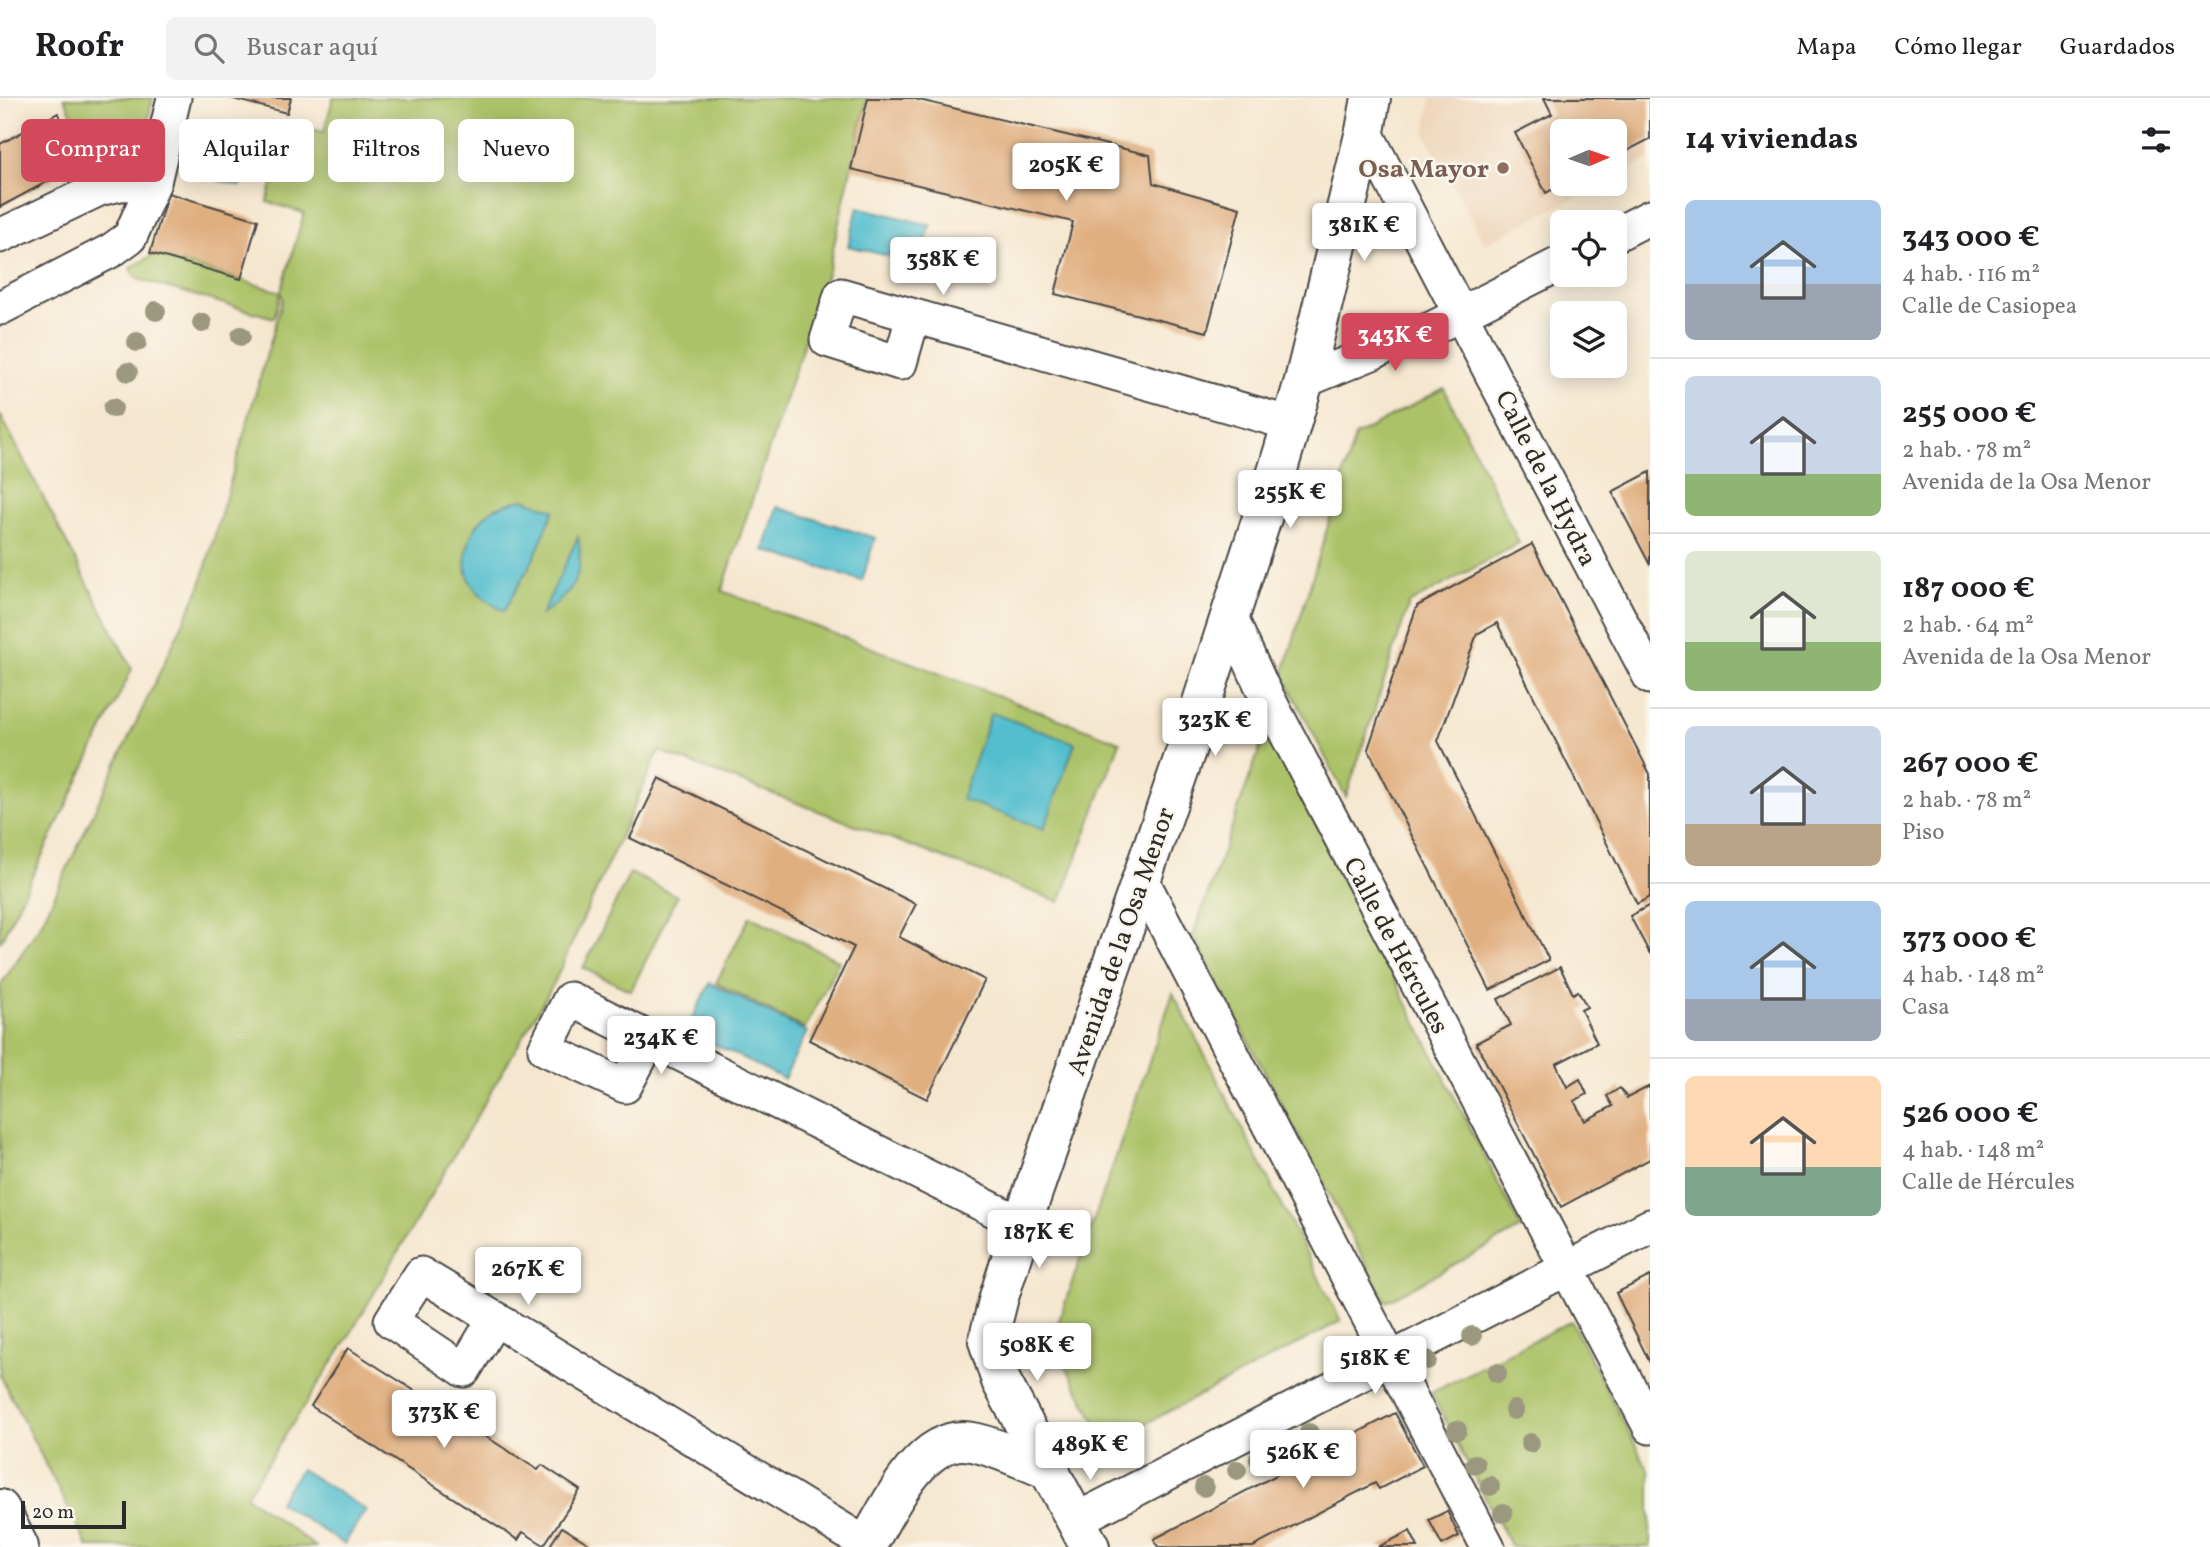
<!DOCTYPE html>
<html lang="es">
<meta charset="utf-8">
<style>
:root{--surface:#fff;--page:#f2f2f2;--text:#202124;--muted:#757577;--line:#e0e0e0;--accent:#d1495b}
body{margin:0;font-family:Vollkorn,serif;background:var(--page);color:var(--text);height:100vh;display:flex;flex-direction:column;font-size:26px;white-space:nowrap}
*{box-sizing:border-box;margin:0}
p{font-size:23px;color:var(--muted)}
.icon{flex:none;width:38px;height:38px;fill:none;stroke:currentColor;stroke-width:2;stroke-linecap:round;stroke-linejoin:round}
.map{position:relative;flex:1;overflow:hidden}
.side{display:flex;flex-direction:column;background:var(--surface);width:560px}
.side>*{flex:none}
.guide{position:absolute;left:21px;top:21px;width:665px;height:63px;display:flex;gap:14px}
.needle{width:46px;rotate:88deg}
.buttons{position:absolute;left:1550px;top:21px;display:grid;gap:14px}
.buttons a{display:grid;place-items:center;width:77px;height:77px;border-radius:10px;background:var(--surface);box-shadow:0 4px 18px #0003;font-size:35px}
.scale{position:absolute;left:21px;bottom:18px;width:105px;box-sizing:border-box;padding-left:7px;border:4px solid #2b2b2b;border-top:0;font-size:19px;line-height:24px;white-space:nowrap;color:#2b2b2b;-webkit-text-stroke:5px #fbf7ec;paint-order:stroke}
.price{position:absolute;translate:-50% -60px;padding:0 16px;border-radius:7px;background:#fff;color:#222;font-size:23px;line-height:46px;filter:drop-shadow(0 2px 4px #0008)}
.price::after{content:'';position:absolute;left:50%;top:42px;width:21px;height:16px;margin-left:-10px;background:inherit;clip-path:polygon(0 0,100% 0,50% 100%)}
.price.current{background:var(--accent);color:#fff}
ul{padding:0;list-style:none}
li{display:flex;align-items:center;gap:21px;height:175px;padding:0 35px}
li+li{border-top:2px solid var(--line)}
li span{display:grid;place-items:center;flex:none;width:196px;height:140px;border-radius:10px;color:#555}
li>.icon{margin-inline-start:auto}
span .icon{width:84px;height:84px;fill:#fffc;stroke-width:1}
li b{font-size:30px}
h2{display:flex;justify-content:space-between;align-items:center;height:84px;padding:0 35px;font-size:30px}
.pill{padding:0 24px;border-radius:10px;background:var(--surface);box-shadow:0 4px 18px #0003;font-size:24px;line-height:63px}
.pill.current{background:var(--accent);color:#fff}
header{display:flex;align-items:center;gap:42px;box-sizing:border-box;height:98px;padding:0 35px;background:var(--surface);border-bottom:2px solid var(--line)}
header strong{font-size:33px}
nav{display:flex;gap:38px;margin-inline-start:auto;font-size:24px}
.search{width:490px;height:63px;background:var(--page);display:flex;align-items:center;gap:18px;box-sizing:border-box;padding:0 24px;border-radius:10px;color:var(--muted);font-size:26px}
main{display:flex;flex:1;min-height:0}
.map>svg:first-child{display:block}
.built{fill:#efd6bb}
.green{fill:#acc267;stroke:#6c7649;stroke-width:2}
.water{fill:#53bece;stroke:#3f747c;stroke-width:2}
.building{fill:#e0af80}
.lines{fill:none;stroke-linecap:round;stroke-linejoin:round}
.minor-casing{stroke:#494744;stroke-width:37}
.tertiary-casing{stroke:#494744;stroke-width:42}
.minor{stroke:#fff;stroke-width:33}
.tertiary{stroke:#fff;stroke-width:38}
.tree{fill:#9b987f}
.education-dot{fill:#8d6e63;stroke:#fbf7ec;stroke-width:2.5}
.labels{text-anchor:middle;stroke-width:5;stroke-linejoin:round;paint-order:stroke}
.education-label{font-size:26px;font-weight:bold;fill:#785e54;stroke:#fbf7ec;text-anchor:end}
.street-label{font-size:26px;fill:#2b2b2b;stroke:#fbf7ec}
</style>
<header>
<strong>Roofr</strong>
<div class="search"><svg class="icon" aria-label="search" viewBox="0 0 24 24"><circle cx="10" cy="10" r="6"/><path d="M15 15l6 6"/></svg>Buscar aquí</div>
<nav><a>Mapa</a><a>Cómo llegar</a><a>Guardados</a></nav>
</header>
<main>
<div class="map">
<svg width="1650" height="1449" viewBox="0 0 1650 1449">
<rect width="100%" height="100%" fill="#fbf7ec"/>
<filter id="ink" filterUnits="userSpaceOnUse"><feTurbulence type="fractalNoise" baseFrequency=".0143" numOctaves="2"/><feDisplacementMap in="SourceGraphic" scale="14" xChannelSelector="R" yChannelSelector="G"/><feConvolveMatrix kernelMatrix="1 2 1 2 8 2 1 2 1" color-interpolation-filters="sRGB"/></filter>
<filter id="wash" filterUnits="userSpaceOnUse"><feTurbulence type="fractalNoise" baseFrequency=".00686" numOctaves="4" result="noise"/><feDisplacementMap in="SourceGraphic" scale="28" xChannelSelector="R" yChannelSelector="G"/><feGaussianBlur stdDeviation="1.57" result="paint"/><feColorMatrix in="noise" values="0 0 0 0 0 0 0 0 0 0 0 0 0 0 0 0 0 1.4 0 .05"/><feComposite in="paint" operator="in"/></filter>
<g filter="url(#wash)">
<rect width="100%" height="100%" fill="#f5e7cf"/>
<!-- built -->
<polygon class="built" points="1431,0 1650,0 1650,61 1615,79 1615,33 1563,33 1563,86 1602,86 1485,146 1425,35"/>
<!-- green -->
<g class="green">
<polygon points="64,0 153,0 144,38 94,63"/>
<polygon points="333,0 867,0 829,169 722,493 1120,644 1060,804 659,653 554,885 348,1240 246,1398 316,1449 88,1449 0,1277 0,888 41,826 200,489 283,200 281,195 274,220 137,181 130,170 155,156 281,194 304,115 267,104 289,25 324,34"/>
<polygon points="1444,290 1519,445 1409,506 1346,699 1283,577 1355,338"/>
<polygon points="0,316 132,571 0,845"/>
<polygon points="1267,630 1521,1130 1386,1204 1193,838"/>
<polygon points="630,775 677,798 631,893 583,870"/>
<polygon points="750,818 839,863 805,931 716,885"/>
<polygon points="1173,895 1341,1223 1107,1346 1052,1242"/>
<polygon points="1571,1223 1650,1375 1650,1449 1511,1449 1431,1295"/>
</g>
<!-- water -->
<g class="water">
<polygon points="189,34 250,51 240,88 179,71"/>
<polygon points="858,109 930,127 921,166 848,148"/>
<path d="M523 401 554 412 534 460 504 513C490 505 479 498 471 485 458 461 471 427 492 412 501 407 513 404 523 401Z"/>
<polygon points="777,409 875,440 862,483 764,452"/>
<path d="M578 439C585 476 573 496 542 516Z"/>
<polygon points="991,615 1075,645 1044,731 961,701"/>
<polygon points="710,885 807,934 784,981 686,932"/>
<polygon points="301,1371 366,1412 344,1446 278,1404"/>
</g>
<g id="blocks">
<!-- building -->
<g class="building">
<polygon points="230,0 291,0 287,15"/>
<polygon points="868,0 911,0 1150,57 1153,85 1240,110 1207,234 1055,196 1073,124 851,71"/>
<polygon points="1544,0 1650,0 1650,41 1615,59 1615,33 1563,33 1563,86 1546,95 1515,35 1552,16"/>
<polygon points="58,15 84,64 0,109 0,46"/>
<polygon points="168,95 258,122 241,181 150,155"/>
<polygon points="1650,374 1650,467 1612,394"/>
<polygon points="1532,446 1650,676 1650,799 1637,806 1497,525 1477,536 1438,643 1549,862 1490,892 1368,651 1417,508"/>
<polygon points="659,680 916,806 899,839 985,882 927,1001 809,942 854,849 630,740"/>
<polygon points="1650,807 1650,856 1630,818"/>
<polygon points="1560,869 1573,896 1578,893 1587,909 1581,912 1597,945 1556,966 1567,989 1580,981 1587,996 1574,1003 1585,1023 1613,1008 1607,998 1620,990 1627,1000 1650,988 1650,1061 1561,1109 1476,945 1511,927 1498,901"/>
<polygon points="1650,1178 1650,1265 1616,1195"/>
<polygon points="348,1250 538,1372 542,1367 580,1392 544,1447 523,1434 518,1442 311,1308"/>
<polygon points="1395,1315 1423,1368 1379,1391 1375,1385 1253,1449 1158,1449 1154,1441"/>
<polygon points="1447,1413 1459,1438 1442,1447 1429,1422"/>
<polygon points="562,1429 594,1449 549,1449"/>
<polygon points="1410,1433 1418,1449 1378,1449"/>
</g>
</g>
</g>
<g filter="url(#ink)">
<use href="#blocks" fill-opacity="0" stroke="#494744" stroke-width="2"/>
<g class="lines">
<defs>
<g id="minor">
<polyline points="1365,33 1650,579"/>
<polyline points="154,84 174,0"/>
<polyline points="1615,137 1650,119"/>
<polyline points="0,138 99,91 120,86 154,84 130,139 112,152 0,210"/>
<polyline points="913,219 900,265 827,242 841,197 1292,326"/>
<polyline points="1304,283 1435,229 1563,164"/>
<polyline points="1231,520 1262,589 1650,1329"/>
<polyline points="1142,782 1488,1449"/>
<polyline points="650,941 625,988 545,951 570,901 1022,1126"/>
<polyline points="495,1220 464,1272 391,1223 421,1176 868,1447"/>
<polyline points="1076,1422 1650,1128"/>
</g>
<g id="tertiary">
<polyline points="0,1411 19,1449"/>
<path d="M866 1449C886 1415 918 1342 964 1343 987 1344 1028 1364 1051 1373"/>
<polyline points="1090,1449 1001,1283 988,1243 999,1199 1022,1126 1189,644 1278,371 1304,283 1365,33 1371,0"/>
</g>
</defs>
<!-- minor casing -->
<use href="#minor" class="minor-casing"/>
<!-- tertiary casing -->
<use href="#tertiary" class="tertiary-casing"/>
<!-- minor -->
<use href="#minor" class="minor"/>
<!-- tertiary -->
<use href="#tertiary" class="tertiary"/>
</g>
<!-- trees -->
<g class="tree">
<circle cx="156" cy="213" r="10"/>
<circle cx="202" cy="225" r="10"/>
<circle cx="241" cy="238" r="10"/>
<circle cx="137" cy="244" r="10"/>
<circle cx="128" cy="274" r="10"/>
<circle cx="113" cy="310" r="10"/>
<circle cx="1472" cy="1238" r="10"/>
<circle cx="1427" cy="1262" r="10"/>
<circle cx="1497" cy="1275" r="10"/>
<circle cx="1514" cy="1312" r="10"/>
<circle cx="1457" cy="1332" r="10"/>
<circle cx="1309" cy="1335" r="10"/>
<circle cx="1530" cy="1345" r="10"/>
<circle cx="1278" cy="1352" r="10"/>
<circle cx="1259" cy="1361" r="10"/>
<circle cx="1475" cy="1366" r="10"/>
<circle cx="1237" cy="1372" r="10"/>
<circle cx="1490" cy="1388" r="10"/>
<circle cx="1204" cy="1389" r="10"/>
<circle cx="1503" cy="1415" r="10"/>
</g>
</g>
<!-- markers -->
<circle class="education-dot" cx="1503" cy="70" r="7"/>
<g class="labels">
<!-- education labels -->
<g class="education-label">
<text x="1489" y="79">Osa Mayor</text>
</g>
<!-- street labels -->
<g class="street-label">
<text transform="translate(1547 380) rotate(63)" y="9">Calle de la Hydra</text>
<text transform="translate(1120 843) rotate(-71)" y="9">Avenida de la Osa Menor</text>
<text transform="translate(1397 847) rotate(62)" y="9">Calle de Hércules</text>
</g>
</g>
</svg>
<div class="buttons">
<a><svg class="needle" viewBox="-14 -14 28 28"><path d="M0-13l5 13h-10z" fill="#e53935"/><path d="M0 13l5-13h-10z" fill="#757577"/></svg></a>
<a><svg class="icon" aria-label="locate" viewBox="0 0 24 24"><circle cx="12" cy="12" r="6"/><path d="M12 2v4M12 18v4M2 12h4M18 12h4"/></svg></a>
<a><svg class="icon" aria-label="layers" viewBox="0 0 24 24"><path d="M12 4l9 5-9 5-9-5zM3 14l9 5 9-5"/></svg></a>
</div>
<div class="scale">20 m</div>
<b class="price" style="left:1066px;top:105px">205K €</b>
<b class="price" style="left:1364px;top:165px">381K €</b>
<b class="price" style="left:943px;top:199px">358K €</b>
<b class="price current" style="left:1395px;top:275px">343K €</b>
<b class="price" style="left:1290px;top:432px">255K €</b>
<b class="price" style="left:1215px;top:660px">323K €</b>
<b class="price" style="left:661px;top:978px">234K €</b>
<b class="price" style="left:1039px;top:1172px">187K €</b>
<b class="price" style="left:528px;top:1209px">267K €</b>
<b class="price" style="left:1037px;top:1285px">508K €</b>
<b class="price" style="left:1375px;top:1298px">518K €</b>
<b class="price" style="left:444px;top:1352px">373K €</b>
<b class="price" style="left:1090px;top:1384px">489K €</b>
<b class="price" style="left:1303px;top:1392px">526K €</b>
<div class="guide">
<a class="pill current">Comprar</a>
<a class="pill">Alquilar</a>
<a class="pill">Filtros</a>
<a class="pill">Nuevo</a>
</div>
</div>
<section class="side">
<h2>14 viviendas<svg class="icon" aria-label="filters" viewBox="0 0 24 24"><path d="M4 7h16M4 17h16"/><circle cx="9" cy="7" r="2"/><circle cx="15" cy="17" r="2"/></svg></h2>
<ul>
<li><span style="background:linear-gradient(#a9c7e8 60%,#9aa5b1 0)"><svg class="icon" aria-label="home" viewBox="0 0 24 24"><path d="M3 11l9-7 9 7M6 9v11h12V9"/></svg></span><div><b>343 000 €</b><p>4 hab. · 116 m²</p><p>Calle de Casiopea</p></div></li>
<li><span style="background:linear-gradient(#c9d6e8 70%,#8fb573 0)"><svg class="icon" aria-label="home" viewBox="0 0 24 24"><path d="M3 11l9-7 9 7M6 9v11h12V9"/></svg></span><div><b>255 000 €</b><p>2 hab. · 78 m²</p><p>Avenida de la Osa Menor</p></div></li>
<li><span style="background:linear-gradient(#dfe7d0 65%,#8fb573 0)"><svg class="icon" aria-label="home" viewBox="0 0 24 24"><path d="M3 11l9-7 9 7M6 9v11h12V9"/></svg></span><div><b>187 000 €</b><p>2 hab. · 64 m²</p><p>Avenida de la Osa Menor</p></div></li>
<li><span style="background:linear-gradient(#c9d6e8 70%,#b9a48a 0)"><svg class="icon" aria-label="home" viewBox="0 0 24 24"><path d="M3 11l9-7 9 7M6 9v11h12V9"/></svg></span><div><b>267 000 €</b><p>2 hab. · 78 m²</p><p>Piso</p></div></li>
<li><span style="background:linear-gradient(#a9c7e8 70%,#9aa5b1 0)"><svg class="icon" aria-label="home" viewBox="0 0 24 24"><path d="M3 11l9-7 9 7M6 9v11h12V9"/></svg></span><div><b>373 000 €</b><p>4 hab. · 148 m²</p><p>Casa</p></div></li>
<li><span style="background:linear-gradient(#ffd9b3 65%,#7fa58c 0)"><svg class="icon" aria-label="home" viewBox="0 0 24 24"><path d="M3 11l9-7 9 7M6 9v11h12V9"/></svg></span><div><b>526 000 €</b><p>4 hab. · 148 m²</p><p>Calle de Hércules</p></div></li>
</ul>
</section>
</main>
